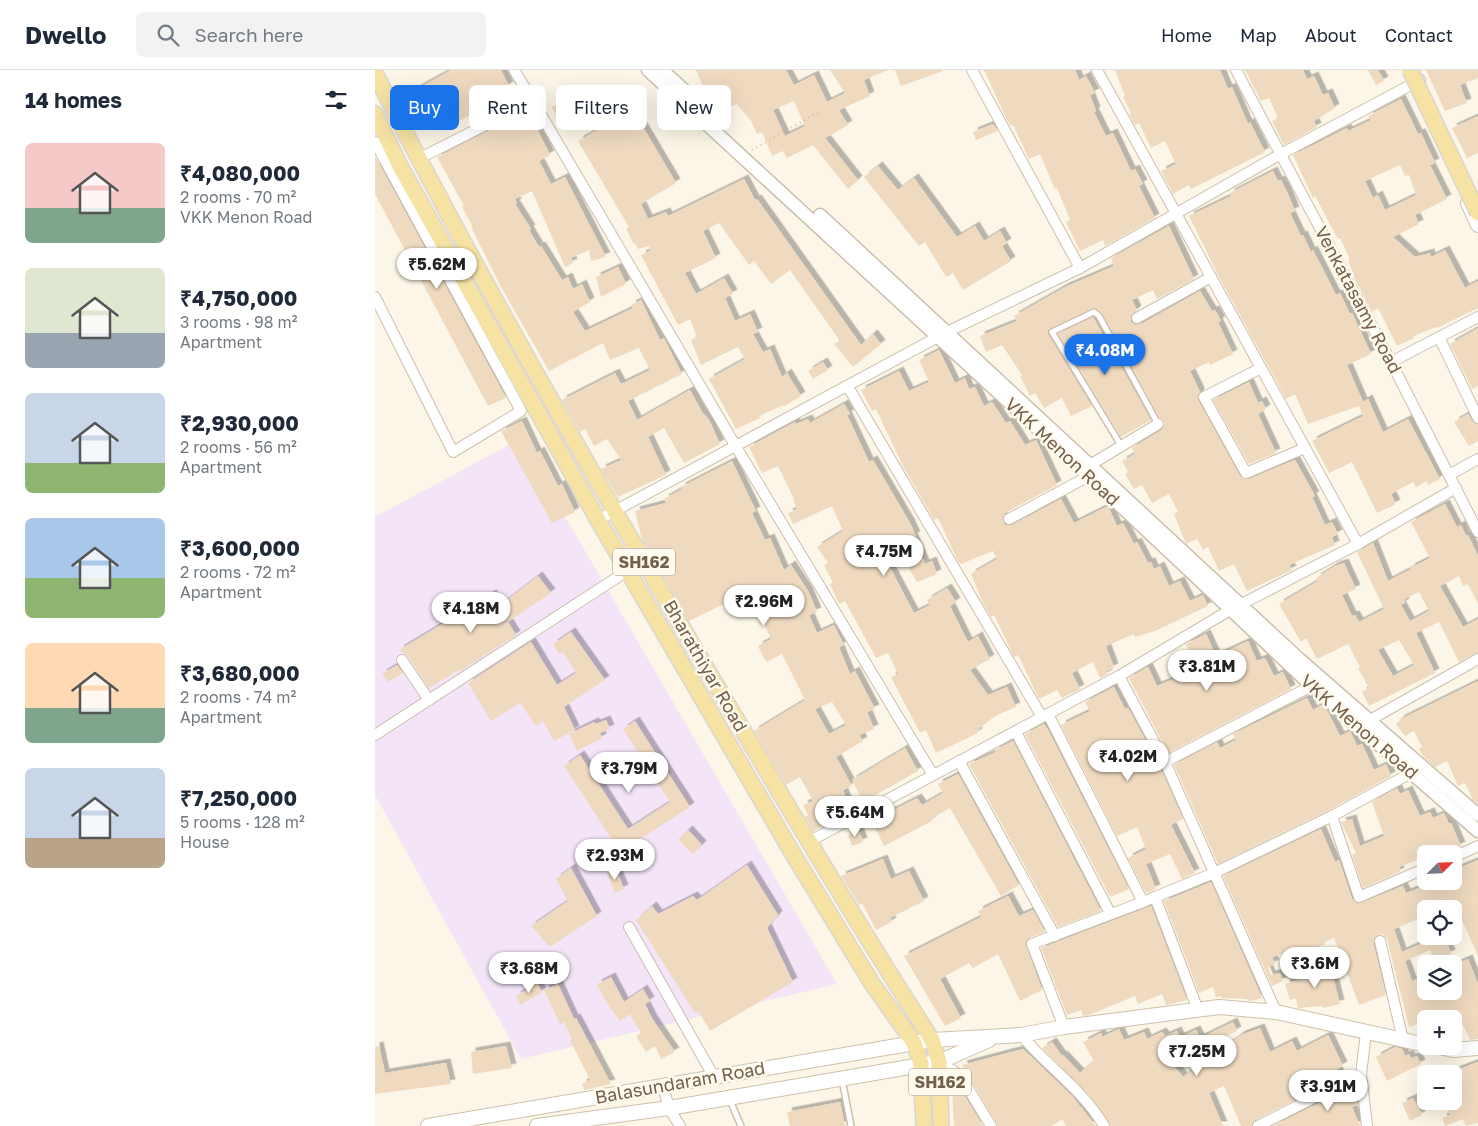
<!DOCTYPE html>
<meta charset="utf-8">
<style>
:root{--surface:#fff;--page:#f2f2f3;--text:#1f2937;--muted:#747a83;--line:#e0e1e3;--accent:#1a73e8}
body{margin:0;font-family:"Golos Text",sans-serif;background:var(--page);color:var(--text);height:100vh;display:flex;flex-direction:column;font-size:19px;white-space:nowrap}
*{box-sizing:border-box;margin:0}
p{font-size:16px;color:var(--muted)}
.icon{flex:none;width:28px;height:28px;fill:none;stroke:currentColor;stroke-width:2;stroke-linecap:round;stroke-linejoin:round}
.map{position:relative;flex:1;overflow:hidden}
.panel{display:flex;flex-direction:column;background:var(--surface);width:375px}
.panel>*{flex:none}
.hud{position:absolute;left:15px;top:15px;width:475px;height:45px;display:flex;gap:10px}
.needle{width:32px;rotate:66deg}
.tools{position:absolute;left:1042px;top:775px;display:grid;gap:10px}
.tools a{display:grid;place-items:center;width:45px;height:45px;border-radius:8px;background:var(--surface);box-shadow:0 5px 20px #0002;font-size:25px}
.price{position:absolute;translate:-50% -42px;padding:0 11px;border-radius:18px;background:#fff;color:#222;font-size:16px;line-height:32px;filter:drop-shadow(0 1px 2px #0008)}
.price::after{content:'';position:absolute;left:50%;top:30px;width:15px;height:11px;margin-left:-8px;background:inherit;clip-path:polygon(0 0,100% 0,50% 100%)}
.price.active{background:var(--accent);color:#fff}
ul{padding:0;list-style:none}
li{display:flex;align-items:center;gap:15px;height:125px;padding:0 25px}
li span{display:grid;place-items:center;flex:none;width:140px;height:100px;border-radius:8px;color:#555}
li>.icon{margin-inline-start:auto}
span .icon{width:60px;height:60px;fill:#fffc;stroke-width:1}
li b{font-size:21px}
h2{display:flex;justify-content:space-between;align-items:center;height:60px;padding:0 25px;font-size:21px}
.pill{padding:0 18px;border-radius:8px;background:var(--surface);box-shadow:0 5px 20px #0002;font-size:18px;line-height:45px}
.pill.active{background:var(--accent);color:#fff}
header{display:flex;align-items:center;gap:30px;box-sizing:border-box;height:70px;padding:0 25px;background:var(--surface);border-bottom:1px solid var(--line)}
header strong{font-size:24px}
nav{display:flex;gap:28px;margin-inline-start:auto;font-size:18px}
.search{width:350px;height:45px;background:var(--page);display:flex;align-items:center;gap:12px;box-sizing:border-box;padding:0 18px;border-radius:8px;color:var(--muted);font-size:19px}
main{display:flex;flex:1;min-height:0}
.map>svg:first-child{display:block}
.education{fill:#f3e4f8}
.building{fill:#efdac0;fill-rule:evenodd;filter:url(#shadow)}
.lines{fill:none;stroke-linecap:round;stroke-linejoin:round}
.service-casing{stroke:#cdbfae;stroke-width:8}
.minor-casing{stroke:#cdbfae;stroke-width:12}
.tertiary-casing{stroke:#cdbfae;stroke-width:15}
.secondary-casing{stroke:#cfc1ab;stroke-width:16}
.primary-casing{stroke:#dbd6d1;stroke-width:18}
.path{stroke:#d5bda3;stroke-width:2;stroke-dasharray:1 4;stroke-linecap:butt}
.service{stroke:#fff;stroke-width:5}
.minor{stroke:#fff;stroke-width:10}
.tertiary{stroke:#fff;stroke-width:12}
.secondary{stroke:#fff;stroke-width:14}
.primary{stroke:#f6e3a3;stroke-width:15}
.primary-bridge-casing{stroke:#dbd6d1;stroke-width:18;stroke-linecap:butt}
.primary-bridge{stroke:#f6e3a3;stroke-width:15}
.labels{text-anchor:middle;stroke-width:5;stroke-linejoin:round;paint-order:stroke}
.shield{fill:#fefaed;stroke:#9d8e7d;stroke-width:1}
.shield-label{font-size:16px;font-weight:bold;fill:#74604d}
.street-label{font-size:18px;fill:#74604d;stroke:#fefaed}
</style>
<header>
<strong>Dwello</strong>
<div class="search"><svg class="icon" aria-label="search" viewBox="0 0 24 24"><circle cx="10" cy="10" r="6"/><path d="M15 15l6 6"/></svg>Search here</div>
<nav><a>Home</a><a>Map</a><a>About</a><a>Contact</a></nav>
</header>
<main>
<section class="panel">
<h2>14 homes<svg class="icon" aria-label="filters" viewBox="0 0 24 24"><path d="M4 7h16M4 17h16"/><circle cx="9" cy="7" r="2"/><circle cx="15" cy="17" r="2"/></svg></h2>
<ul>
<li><span style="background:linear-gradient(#f6c9c9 65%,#7fa58c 0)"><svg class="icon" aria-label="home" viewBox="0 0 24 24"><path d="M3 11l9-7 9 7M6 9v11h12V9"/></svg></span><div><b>₹4,080,000</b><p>2 rooms · 70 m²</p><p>VKK Menon Road</p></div></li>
<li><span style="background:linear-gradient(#dfe7d0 65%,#9aa5b1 0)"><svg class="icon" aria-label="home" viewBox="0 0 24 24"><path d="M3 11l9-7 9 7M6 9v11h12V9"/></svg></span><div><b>₹4,750,000</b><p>3 rooms · 98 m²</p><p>Apartment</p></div></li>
<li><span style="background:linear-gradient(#c9d6e8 70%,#8fb573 0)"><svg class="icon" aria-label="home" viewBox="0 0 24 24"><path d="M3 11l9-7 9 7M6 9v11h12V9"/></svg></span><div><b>₹2,930,000</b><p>2 rooms · 56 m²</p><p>Apartment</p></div></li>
<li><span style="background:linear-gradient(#a9c7e8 60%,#8fb573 0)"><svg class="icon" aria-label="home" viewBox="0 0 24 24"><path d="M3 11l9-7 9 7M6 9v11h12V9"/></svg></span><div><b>₹3,600,000</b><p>2 rooms · 72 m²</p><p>Apartment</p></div></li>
<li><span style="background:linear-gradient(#ffd9b3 65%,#7fa58c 0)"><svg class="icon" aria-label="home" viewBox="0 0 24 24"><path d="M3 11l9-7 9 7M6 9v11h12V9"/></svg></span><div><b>₹3,680,000</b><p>2 rooms · 74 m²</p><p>Apartment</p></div></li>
<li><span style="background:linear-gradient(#c9d6e8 70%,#b9a48a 0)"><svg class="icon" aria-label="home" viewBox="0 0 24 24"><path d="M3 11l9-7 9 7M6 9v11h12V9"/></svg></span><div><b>₹7,250,000</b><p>5 rooms · 128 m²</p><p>House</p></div></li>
</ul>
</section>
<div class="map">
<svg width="1103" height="1056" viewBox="0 0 1103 1056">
<defs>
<filter id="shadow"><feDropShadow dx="4.5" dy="-4.5" stdDeviation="0" flood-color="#0004"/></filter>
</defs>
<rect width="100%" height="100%" fill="#fbf6e7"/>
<!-- education -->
<polygon class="education" points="145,369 462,914 146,989 0,725 0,447"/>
<!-- building -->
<g class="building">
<polygon points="76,0 126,0 134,16 113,28 116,34 67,60 55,34 38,43 29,26"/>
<path d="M321 0H411L419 15 439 5 452 32 470 23 455 0H513L489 10 495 26 464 40 473 55 450 68 483 110 473 119 438 75 412 88 408 81 397 86 387 62 382 64 376 51 362 34 346 40 342 30 335 34ZM419 31 430 56 410 66 398 40Z"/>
<polygon points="520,0 567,0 568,1 526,16"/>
<polygon points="609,0 700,0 704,10 711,6 720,23 715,25 721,41 719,42 731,66 738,63 756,101 760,99 768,114 764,116 780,148 730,176 728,170 705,181 691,152 695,150 682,118 680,119 665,84 654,89 638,55 636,56 631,48"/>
<polygon points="740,0 845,0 853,19 857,17 873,54 875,52 890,82 816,119 814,115 798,124 786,101 801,94 790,71 776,78 764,53 760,55 754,44 756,43 748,27 750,26"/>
<polygon points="870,0 928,0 932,9 939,6 948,25 953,23 960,38 939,51 942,57 909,75 897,51 903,48 894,28 886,31"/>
<polygon points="993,0 1003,0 1009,11 1001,15"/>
<polygon points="1051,0 1103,0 1103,8 1085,15 1092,33 1070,41"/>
<path d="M1026 29 1043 64 1046 63 1060 93 1055 95 1072 129 1040 145 1044 154 1018 167 1040 187 1055 183 1056 187 1070 180 1090 218 1103 211V238L1062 258 1061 257 1038 266 1039 268 1022 276 1003 238 997 242 980 209 973 190 975 189 965 168 963 169 940 126 938 128 918 85 972 58 973 61 996 50 993 46ZM1025 95 1030 106 1034 105 1041 125 1010 140 1003 125 998 128 990 111Z"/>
<polygon points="185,33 195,51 186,55 177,37"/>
<polygon points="258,40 301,113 266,134 273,149 291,142 293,146 369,109 380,130 382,129 486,275 498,264 506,274 478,297 459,274 465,271 415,200 396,214 379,191 374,195 344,153 328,161 341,188 310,203 321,224 349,208 358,224 350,228 360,251 375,244 383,262 378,264 388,282 395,279 407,307 412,303 426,326 410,336 409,335 384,346 385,348 361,359 334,309 370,289 363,277 326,295 316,270 322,267 315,249 303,255 266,185 275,181 274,176 263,179 260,173 258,173 251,158 254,157 203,71"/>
<polygon points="153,41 175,85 164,91 176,114 190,107 231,187 216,191 214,180 196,188 198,193 190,197 157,121 140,129 142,133 140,134 156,159 154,160 164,177 166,176 187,210 193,207 198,219 207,214 215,232 198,242 210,261 258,238 256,235 266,230 285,270 289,268 307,304 253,331 262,350 315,320 327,342 334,350 345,374 309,393 289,358 273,367 291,405 243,427 226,399 246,390 232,369 219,376 210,359 205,362 187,330 240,303 246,314 275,300 264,278 235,290 228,273 174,301 126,217 96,157 98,157 87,137 89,136 62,87"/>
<polygon points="1103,46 1103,83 1092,88 1077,58"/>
<polygon points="618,54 623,61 601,70 598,62"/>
<polygon points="0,86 131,328 113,336 0,124"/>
<polygon points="503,96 523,120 539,108 582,167 600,156 609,171 625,161 632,173 627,176 636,191 588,220 578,203 571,207 550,172 544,176 489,107"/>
<polygon points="898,101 903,111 906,110 913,124 920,141 915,143 926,166 928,165 936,182 938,180 961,225 965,223 975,244 977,243 996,284 972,295 988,332 993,329 1008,362 1033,349 1065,409 1053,415 1052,411 1041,417 1038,412 1016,424 1021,434 1002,443 977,392 954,403 937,371 988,346 984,336 933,354 920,324 911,329 844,207 814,146 856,126 855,123"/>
<polygon points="794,156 819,209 782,229 778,220 757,230 762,240 756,245 756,252 761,255 768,253 825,221 837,241 840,240 846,251 843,252 858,284 835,295 834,292 815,301 825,322 823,330 865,406 874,409 920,390 940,426 937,427 950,455 957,452 963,464 957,467 960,475 914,495 917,500 872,521 859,494 844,501 833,477 828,480 822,469 811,474 799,444 803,442 794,424 777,433 767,415 759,419 750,404 753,402 747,391 760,384 757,378 787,360 790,353 784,347 727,243 718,238 673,260 673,264 717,336 696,346 687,328 669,338 660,323 655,326 645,306 647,305 627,275 611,282 605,266 642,251 639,246 690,217 739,196 736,188"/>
<polygon points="243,197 251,214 226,227 221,207"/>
<polygon points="718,247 776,350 746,367 683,264"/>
<polygon points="1103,258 1103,316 1097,319 1075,274"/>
<polygon points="564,280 580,313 590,308 594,319 600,317 609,336 617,332 631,353 635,351 650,375 661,370 682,415 630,443 627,449 630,455 637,455 686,429 699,453 733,436 742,456 748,453 759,474 762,472 773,493 776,492 779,499 785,496 794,516 805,511 815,531 828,525 833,536 780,561 760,567 759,564 731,576 739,598 731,601 733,604 725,608 718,592 697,603 705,619 687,628 682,620 664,629 643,585 639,587 619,545 616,547 608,533 596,504 622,489 618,481 586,494 583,491 563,448 559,450 528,396 501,339 497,341 486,320 524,301 534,321 554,312 544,290"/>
<polygon points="448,292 453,300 438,309 433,301"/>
<polygon points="874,312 883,333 887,331 891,339 883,344 901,383 874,394 838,330"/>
<polygon points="469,334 475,344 472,345 494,392 498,390 535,453 541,466 538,467 550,494 557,491 562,504 542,512 518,472 505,479 539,543 555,535 552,530 572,518 581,532 575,536 593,572 603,566 615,589 595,600 613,625 632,617 641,637 620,646 602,660 603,663 561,683 551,660 545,663 516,607 523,604 513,583 501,588 470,531 464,534 455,514 458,513 449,495 453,493 442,477 468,461 457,436 418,454 413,443 422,439 418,430 419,429 403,396 387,403 374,377 420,352 421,354 433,349 435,353"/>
<polygon points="1093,344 1097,351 1103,355 1103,371 1094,376 1079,352"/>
<polygon points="147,351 162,383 165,381 183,416 187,414 200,442 177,453 126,361"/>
<path d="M357 391 381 441 377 443 390 470 395 468 409 500 416 495 433 521 442 542 434 545 442 563 459 555 469 575 464 577 475 604 480 601 500 639 492 642 499 659 484 665 488 671 461 687 477 716 468 720 475 739 439 761 430 747 433 745 428 735 438 731 425 707 411 715 379 661 430 630 407 584 392 592 387 585 383 576 396 569 384 543 371 523 314 551 267 470 260 441 291 433 289 429 307 419 306 417ZM457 632 471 655 454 664 440 639Z"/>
<path d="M1070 434 1082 457 1086 455 1091 466 1093 465 1103 486V534L1093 514 1088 516 1084 506 1065 516 1088 557 1103 549V582L1084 592 1064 552 1041 563 1060 603 994 636 987 622 994 618 983 598 985 597 973 574 942 589 931 568 926 572 904 534 943 511 941 508 960 496 969 493 981 519 967 525 977 546 980 545 984 552 1009 539 982 482 998 473 1013 511 1036 499 1035 498 1055 488 1036 452ZM1044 522 1054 541 1035 551 1026 535 1030 533 1029 529ZM1024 570 1039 595 1018 606 1003 580Z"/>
<polygon points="163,506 176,523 133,552 141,565 85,601 84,600 54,618 33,586 24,580 117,524 124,536"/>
<polygon points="196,562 230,610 189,637 200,660 179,671 168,651 161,656 145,633 116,651 93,613 156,572 182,615 201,603 188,582 184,584 178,574"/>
<polygon points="831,564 841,586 873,571 882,591 890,588 899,606 908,602 916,619 793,683 754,608 773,597 782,616 801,608 796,597 817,588 811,574"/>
<polygon points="22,595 28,603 13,612 7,604"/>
<polygon points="1103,611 1103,734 1098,730 1090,713 1083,716 1072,691 1060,697 1048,686 1044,679 1047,677 1039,661 1030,666 1021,654 1026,649"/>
<polygon points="739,617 750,639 753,638 784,695 808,749 796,755 820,803 807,809 795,784 771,794 781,819 771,823 753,788 771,779 762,757 742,766 686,655 715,641 710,632"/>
<polygon points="932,628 938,640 947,635 952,640 965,666 975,661 982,676 987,674 999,700 1011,694 1016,706 954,740 843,794 799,695 842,672 845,678 861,670 858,664"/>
<polygon points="231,650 235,659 225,663 227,668 202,681 194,664 219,652 221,654"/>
<polygon points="260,651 315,737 245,782 189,696 205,685 253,759 295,732 248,659"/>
<polygon points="669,654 673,660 754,819 735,827 650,664"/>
<polygon points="638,671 726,841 683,857 594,694 621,682 620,680"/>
<polygon points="530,678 543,701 488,732 477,710"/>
<polygon points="583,704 644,815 626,826 575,738 556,749 557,751 509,776 497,751 542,728 547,735 568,723 563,714"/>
<polygon points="1022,718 1025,724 1033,720 1045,746 1055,742 1058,748 1069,743 1074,754 1076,753 1086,776 1070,784 1051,784 1051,791 1044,794 1042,790 1024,797 1025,802 988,818 977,785 981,783 966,752 977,749 985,776 1009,766 997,732"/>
<polygon points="946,759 960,792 964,790 977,829 983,834 1028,816 1031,823 1063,811 1079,811 1079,800 1103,790 1103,886 1087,850 1079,853 1079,839 1051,839 1051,846 1019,859 1027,882 1052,871 1051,866 1070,866 1076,884 1059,890 1055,880 1030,891 1037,911 1051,905 1051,921 1079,921 1079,895 1093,889 1103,914 1103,969 1095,970 1088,955 1079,958 1079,949 1051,949 1051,952 1034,957 1012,869 1007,864 1001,866 998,872 1011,925 984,935 959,868 949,871 950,874 921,886 919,880 897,887 900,894 893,897 896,905 905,903 908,911 897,916 848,806"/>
<polygon points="313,760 327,775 318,784 303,770"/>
<polygon points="484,761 488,772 477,776 473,765"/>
<polygon points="508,789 516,809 534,801 549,831 515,848 517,852 501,860 487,833 484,835 466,806"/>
<polygon points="372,795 403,845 392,858 418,912 335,961 324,942 320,943 261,850 277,836 283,844 318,826 322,830"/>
<polygon points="196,798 222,846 175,877 156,856 193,831 181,809"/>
<polygon points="241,799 249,819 240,823 232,803"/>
<polygon points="836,812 887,928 875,931 871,929 846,928 846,926 841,927 838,917 824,923 789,831"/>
<polygon points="633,826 644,846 658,840 670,862 654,868 650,873 667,920 645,931 623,884 598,898 594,893 565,909 586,948 570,956 529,886 606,847 603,841"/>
<polygon points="776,836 812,930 791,935 787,924 763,934 760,926 714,945 708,946 706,940 692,945 666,878"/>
<polygon points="954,891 965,934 948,938 948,936 923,938 921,928 915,930 910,914 940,904 938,895"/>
<polygon points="236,907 249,932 268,919 275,931 270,934 278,950 300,982 286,989 280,976 271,982 261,966 266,963 255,944 245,951 233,935 222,914"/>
<polygon points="162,913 167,922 146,935 141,926"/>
<polygon points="183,914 199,949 201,948 236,1014 210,1020 207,1014 215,1010 195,970 197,969 189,952 185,954 169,920"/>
<polygon points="858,952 862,961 796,992 808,1007 866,965 885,958 895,982 917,971 922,981 953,965 968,996 962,999 966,1007 880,1050 876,1056 866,1056 849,1016 834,1023 848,1056 736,1056 716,1027 667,978 677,972 687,986 688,985 705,1003 719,991 708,972 726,963 727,967 744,959 749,970 769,962 772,969 787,962 790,966 802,961 805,967 821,960 825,968"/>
<polygon points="4,976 10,1003 71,993 76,1014 0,1024 0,977"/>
<polygon points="131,976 137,998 98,1004 96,982"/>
<polygon points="1020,977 1027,979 1030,986 1034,984 1036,988 1042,986 1046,994 1012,1011 1001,987"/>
<polygon points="648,979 696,1025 721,1056 691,1056 687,1049 677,1056 623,1056 587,995"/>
<polygon points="1103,992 1103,1053 1091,1056 1088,1049 1070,1056 1067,1048 1075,1045 1069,1031 1079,1031 1079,1001"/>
<polygon points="583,1015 608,1056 579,1056 577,1017"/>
<polygon points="980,1015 983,1035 977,1037 985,1056 898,1056"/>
<polygon points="1038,1028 1047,1045 1035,1051 1027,1033"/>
<polygon points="465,1032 470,1056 415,1056 412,1042"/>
</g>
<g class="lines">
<defs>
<g id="service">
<polyline points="747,377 677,262 719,242 724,246 783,354"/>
<polyline points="467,1009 476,1056"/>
<polyline points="354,1028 366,1056"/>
</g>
<g id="minor">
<polyline points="139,0 158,31"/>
<polyline points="597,0 705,198"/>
<polyline points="722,0 983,474"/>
<polyline points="861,0 1016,292 1103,462"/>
<polyline points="0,72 146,341 78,382 0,227"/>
<polyline points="43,89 158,31 360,375 558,705"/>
<polyline points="762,248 836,207"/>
<polyline points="1064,267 1103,348"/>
<polyline points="1016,292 1103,247"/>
<polyline points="886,298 829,327 871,403 930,378"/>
<polyline points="473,317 667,647"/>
<polyline points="715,395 783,354"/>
<polyline points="1074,405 1103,389"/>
<polyline points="634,449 714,406"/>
<polyline points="223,450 572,262 705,198 906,84 1045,10"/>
<polyline points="27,590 54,630"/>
<polyline points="744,606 790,692 901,942"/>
<polyline points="673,644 768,832 780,827 823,940"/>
<polyline points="995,650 1103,589"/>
<polyline points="641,662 735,843"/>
<polyline points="0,665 252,501"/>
<polyline points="584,691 680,866"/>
<polyline points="790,692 942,613"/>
<polyline points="1036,703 957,746 984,827 1051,798"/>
<polyline points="433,772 744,606 855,540 983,474 1081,418"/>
<polyline points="1079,787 1103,776"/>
<polyline points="780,827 839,803 957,746"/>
<polyline points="254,857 339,1007"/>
<polyline points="1005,871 1028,970"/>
<polyline points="689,957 657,874 768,832"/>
<polyline points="991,963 986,1004 992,1056"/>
<path d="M646 965C672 996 709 1021 729 1056"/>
<polyline points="564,992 585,1005 616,1056"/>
<polyline points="288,1016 294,1038 305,1056"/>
<polyline points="883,1056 986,1004"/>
</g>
<g id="tertiary">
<polyline points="273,0 714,406 938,617 1103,761"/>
<polyline points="287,0 311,22"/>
<polyline points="445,145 924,589 1103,745"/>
</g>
<g id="secondary">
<polyline points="1093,133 1103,155"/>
<polyline points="1059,976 1078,980 1103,978"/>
<polyline points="53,1056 557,970 646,965 689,957 844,937 901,942 1051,975"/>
<polyline points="162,1056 294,1038 564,992 614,970"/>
</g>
<g id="primary">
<path d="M0 3C95 192 201 375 307 557 389 696 470 835 557 970L564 992 566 1056"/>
<polyline points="0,44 26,98 223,450 418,784 496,912 539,973 546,994 549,1056"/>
</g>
</defs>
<!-- service casing -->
<use href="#service" class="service-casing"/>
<!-- minor casing -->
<use href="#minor" class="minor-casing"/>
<!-- tertiary casing -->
<use href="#tertiary" class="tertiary-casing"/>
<!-- secondary casing -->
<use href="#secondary" class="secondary-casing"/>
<!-- primary casing -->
<use href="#primary" class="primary-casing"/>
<!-- path -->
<polyline class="path" points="377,80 444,42"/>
<!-- service -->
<use href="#service" class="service"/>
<!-- minor -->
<use href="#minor" class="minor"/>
<!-- tertiary -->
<use href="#tertiary" class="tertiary"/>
<!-- secondary -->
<use href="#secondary" class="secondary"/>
<!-- primary -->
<use href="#primary" class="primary"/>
<defs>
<polyline id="primary-bridge" points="1035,0 1103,143"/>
</defs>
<!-- primary-bridge casing -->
<use href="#primary-bridge" class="primary-bridge-casing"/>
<!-- primary-bridge -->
<use href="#primary-bridge" class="primary-bridge"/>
</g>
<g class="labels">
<!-- shield labels -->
<g class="shield">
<rect x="238" y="478.5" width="62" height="27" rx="4"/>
<rect x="534" y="998.5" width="62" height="27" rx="4"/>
</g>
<g class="shield-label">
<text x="269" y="498">SH162</text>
<text x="565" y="1018">SH162</text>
</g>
<!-- street labels -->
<g class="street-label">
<text transform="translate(983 230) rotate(62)" y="6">Venkatasamy Road</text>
<text transform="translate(687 382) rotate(43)" y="6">VKK Menon Road</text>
<text transform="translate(330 596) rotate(60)" y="6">Bharathiyar Road</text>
<text transform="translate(984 657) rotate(41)" y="6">VKK Menon Road</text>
<text transform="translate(305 1013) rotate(-10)" y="6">Balasundaram Road</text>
</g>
</g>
</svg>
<div class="tools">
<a><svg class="needle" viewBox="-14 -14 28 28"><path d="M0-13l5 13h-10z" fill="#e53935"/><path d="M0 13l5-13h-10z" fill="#747a83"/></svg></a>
<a><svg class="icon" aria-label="locate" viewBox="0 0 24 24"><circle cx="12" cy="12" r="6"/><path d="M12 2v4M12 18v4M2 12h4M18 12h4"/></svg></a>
<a><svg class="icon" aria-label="layers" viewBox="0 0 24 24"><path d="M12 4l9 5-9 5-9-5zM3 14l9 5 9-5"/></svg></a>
<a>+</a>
<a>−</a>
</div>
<b class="price" style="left:62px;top:220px">₹5.62M</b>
<b class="price active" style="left:730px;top:306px">₹4.08M</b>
<b class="price" style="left:509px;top:507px">₹4.75M</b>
<b class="price" style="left:389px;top:557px">₹2.96M</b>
<b class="price" style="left:96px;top:564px">₹4.18M</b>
<b class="price" style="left:832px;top:622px">₹3.81M</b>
<b class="price" style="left:753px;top:712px">₹4.02M</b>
<b class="price" style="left:254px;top:724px">₹3.79M</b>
<b class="price" style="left:480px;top:768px">₹5.64M</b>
<b class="price" style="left:240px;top:811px">₹2.93M</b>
<b class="price" style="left:940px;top:919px">₹3.6M</b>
<b class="price" style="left:154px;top:924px">₹3.68M</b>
<b class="price" style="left:822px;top:1007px">₹7.25M</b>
<b class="price" style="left:953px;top:1042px">₹3.91M</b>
<div class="hud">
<a class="pill active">Buy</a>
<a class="pill">Rent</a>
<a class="pill">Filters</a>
<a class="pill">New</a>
</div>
</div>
</main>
